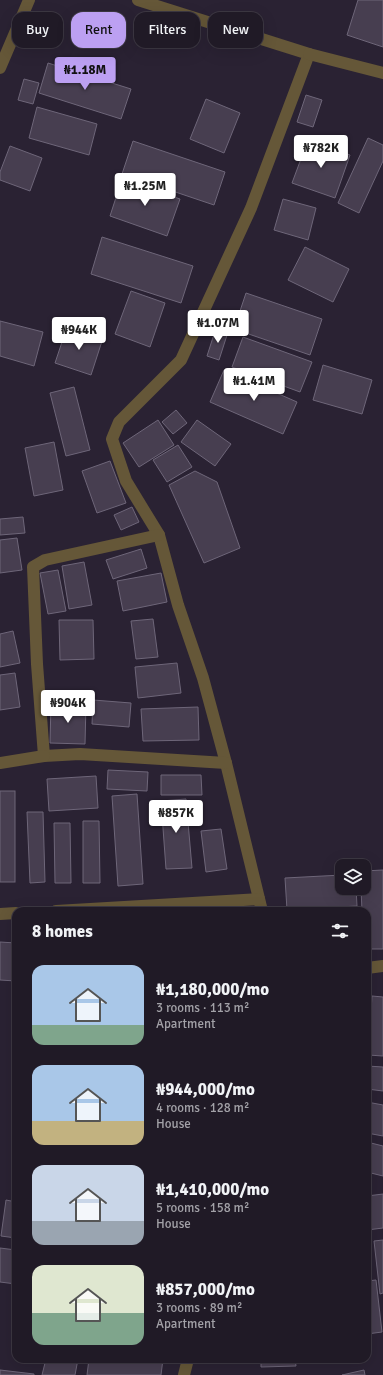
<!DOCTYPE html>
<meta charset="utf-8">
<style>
:root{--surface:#201a26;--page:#28232e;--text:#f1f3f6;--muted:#a2a1a7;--line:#3d3843;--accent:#bca0f2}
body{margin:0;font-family:Signika,sans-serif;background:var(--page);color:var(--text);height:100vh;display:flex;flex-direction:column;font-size:15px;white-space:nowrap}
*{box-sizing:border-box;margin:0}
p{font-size:13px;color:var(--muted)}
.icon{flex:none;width:22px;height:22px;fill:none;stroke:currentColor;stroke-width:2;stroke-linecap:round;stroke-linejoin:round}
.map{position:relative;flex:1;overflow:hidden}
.details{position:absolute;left:12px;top:907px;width:359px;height:456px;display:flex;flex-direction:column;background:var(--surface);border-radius:12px;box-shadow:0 4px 16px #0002,0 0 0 1px var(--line)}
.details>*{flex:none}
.top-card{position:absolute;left:12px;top:12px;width:359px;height:36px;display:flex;gap:8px}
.controls{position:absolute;left:335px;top:859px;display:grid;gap:8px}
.controls a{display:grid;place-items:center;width:36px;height:36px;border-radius:8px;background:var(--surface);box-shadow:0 4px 16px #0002,0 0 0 1px var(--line);font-size:20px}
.price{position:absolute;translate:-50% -34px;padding:0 9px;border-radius:4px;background:#fff;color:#222;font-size:13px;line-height:26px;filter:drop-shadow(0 1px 2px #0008)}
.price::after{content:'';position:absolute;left:50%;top:24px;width:12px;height:9px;margin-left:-6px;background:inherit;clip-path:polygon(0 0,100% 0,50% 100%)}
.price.active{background:var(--accent);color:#111}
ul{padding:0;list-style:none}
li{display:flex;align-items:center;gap:12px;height:100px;padding:0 20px}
li span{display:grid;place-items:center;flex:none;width:112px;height:80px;border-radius:12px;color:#555}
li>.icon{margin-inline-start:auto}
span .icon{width:48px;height:48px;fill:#fffc;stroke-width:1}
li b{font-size:17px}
h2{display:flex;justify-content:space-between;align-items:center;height:48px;padding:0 20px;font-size:17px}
.pill{padding:0 14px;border-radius:12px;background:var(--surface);box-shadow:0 4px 16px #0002,0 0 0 1px var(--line);font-size:14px;line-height:36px}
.pill.active{background:var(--accent);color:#111}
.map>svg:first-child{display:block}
.building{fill:#473e50;stroke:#6e6679}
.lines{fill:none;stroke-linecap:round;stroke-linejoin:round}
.minor{stroke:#655738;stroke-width:12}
</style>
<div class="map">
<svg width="383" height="1375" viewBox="0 0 383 1375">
<rect width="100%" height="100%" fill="#2a2233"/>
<!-- building -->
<g class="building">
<polygon points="358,0 383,0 383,47 347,35"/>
<polygon points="48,63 131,89 121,119 39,93"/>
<polygon points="24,79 39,83 33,104 18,100"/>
<polygon points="306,95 322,100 313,127 297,122"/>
<polygon points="206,99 240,113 224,153 190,139"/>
<polygon points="37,107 97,124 89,155 29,138"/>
<polygon points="368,138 383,145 383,161 359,213 338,203"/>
<polygon points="308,140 350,155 335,198 292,183"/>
<polygon points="133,141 225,172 214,205 122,174"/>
<polygon points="10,146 42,158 30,191 0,180 0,172"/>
<polygon points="122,179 180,199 167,236 110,216"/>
<polygon points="283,199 316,208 308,240 274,230"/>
<polygon points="102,237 193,266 181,303 91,274"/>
<polygon points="305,247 349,269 333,302 288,280"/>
<polygon points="131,291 165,303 150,347 115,334"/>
<polygon points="246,293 322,319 310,355 234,329"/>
<polygon points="0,321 43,332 34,366 0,356"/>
<polygon points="67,327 103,338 91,375 55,363"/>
<polygon points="216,328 228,332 219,360 207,356"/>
<polygon points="243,337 312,362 300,392 232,367"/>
<polygon points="323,365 372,380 362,414 313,400"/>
<polygon points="224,370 297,402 283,434 210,402"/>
<polygon points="74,387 90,450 66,456 50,393"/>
<polygon points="176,410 187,423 173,434 162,422"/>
<polygon points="158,420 174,445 139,467 123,443"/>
<polygon points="197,420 231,444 215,466 181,442"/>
<polygon points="54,442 63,490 34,496 25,448"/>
<polygon points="178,445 192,467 167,482 153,460"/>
<polygon points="110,461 126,503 97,513 82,471"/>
<polygon points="195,471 217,482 240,548 204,563 169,485"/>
<polygon points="132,507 139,522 121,530 114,515"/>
<polygon points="23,517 25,533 0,535 0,519"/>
<polygon points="17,538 22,570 0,573 0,540"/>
<polygon points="141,549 147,568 113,579 106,560"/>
<polygon points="84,562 92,605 69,609 62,566"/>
<polygon points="58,570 66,611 48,614 40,573"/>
<polygon points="161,573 167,602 123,611 117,581"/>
<polygon points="153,619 158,657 136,659 131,621"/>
<polygon points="59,620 93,620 94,659 60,660"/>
<polygon points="13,631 20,663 0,667 0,634"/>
<polygon points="177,663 181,693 138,698 135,667"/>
<polygon points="15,673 20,707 0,710 0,675"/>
<polygon points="93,700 131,703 129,727 92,724"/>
<polygon points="51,703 86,704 85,744 50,743"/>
<polygon points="198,707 199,740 143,741 141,709"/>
<polygon points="108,770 148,772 147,791 107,789"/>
<polygon points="161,775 201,775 202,795 161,795"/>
<polygon points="96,776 98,808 49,811 47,779"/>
<rect x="0" y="791" width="15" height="91"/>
<polygon points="137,794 143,884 118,886 112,796"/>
<polygon points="186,799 192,868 166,869 161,801"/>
<polygon points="27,812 43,812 45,882 30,883"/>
<polygon points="83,821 99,821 100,883 83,883"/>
<polygon points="54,823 70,823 71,883 55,883"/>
<polygon points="221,829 227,869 206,872 201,831"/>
<polygon points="383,870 383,949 367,949 367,911 362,911 361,888 364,888 364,871"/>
<polygon points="342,875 342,888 356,888 357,906 287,910 285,878"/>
<polygon points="0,942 16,943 16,981 0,980"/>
<polygon points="372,996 383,997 383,1056 368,1055"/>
<polygon points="367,1066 383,1067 383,1091 367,1089"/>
<polygon points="367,1102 383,1105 383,1136 367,1133"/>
<polygon points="367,1142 383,1146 383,1176 367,1172"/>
<polygon points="383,1194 383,1228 367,1230 367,1196"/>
<polygon points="6,1200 16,1202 16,1238 1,1236"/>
<polygon points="383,1240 383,1293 380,1294 374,1241"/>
<polygon points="0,1248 16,1250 16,1284 0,1282"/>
<polygon points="376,1280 382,1332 367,1334 367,1281"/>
<polygon points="46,1359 78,1359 75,1375 42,1375"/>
<polygon points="89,1359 163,1359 161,1375 87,1375"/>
<polygon points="199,1359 211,1359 211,1363 199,1361"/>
<polygon points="261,1359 295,1359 296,1366 261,1367"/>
<polygon points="0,1370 34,1374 34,1375 0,1375"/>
<polygon points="364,1370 365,1375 342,1375"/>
</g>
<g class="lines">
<!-- minor -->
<g class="minor">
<polyline points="138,0 309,54 251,208 181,360 119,422 112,439 126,481 159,535 178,605 203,678 226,763 262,911"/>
<polyline points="309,54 383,73"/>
<polyline points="0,68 29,0"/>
<polyline points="159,535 45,560 33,567 37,664 44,756 80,754 226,763"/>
<polyline points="0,763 44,756"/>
<polyline points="56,911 259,899"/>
<polyline points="0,914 16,913"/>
<polyline points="367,968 383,966"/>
<polyline points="184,1375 188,1359"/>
</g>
</g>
</svg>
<div class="controls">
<a><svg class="icon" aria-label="layers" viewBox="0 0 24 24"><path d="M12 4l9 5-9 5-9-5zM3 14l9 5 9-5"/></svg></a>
</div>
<b class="price active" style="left:85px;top:91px">₦1.18M</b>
<b class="price" style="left:321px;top:169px">₦782K</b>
<b class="price" style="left:145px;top:207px">₦1.25M</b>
<b class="price" style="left:218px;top:344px">₦1.07M</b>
<b class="price" style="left:79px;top:351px">₦944K</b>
<b class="price" style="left:254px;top:402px">₦1.41M</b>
<b class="price" style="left:68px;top:724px">₦904K</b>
<b class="price" style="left:176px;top:834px">₦857K</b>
<div class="top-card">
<a class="pill">Buy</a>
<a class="pill active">Rent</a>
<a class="pill">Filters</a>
<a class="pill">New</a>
</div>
<section class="details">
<h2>8 homes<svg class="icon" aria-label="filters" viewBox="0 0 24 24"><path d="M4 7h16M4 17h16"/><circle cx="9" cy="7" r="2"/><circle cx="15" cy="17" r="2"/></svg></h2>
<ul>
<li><span style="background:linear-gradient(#a9c7e8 75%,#7fa58c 0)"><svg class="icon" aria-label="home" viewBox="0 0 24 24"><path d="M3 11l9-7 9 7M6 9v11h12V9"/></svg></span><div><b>₦1,180,000/mo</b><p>3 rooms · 113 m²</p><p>Apartment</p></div></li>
<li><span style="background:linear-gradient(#a9c7e8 70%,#c2b280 0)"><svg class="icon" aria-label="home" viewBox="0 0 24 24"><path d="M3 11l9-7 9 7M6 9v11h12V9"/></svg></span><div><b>₦944,000/mo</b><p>4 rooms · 128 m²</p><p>House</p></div></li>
<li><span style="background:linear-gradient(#c9d6e8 70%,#9aa5b1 0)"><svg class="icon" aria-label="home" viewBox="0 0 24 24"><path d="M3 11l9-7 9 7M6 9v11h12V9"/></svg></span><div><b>₦1,410,000/mo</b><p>5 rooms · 158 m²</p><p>House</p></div></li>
<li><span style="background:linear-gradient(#dfe7d0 60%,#7fa58c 0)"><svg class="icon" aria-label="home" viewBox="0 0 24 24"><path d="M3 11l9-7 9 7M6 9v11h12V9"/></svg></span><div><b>₦857,000/mo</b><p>3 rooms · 89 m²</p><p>Apartment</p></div></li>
</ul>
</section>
</div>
